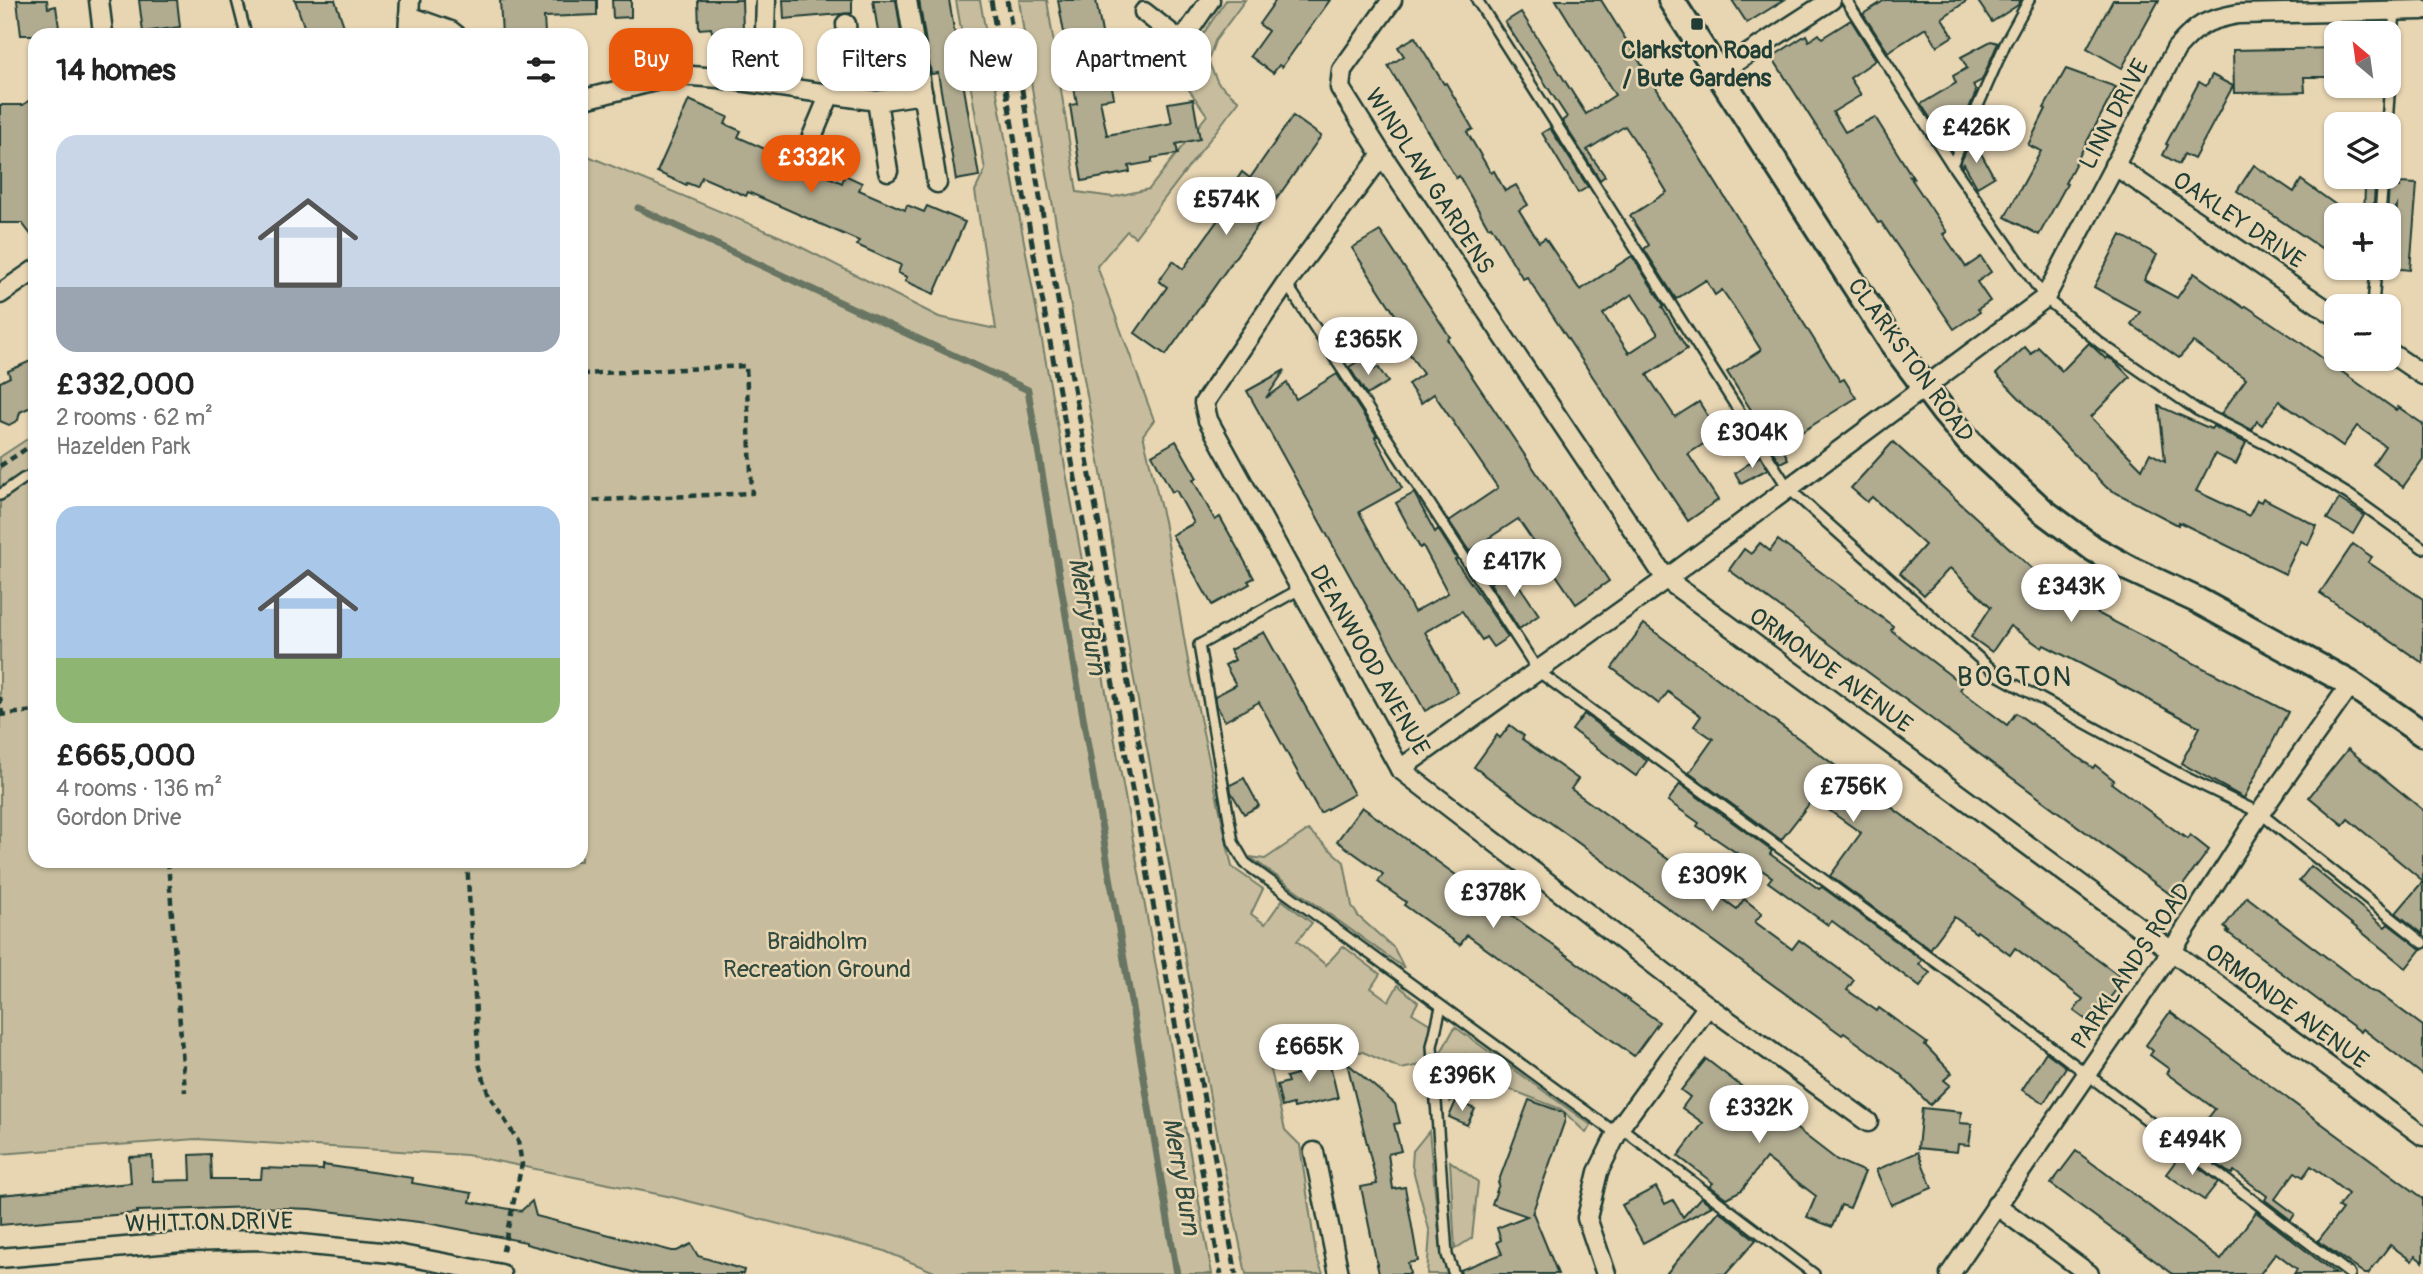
<!DOCTYPE html>
<meta charset="utf-8">
<style>
:root{--surface:#fff;--page:#f6f6f6;--text:#222;--muted:#767676;--accent:#ea580c}
body{margin:0;font-family:Pangolin,sans-serif;background:var(--page);color:var(--text);height:100vh;display:flex;flex-direction:column;font-size:26px;white-space:nowrap}
*{box-sizing:border-box;margin:0}
p{font-size:23px;color:var(--muted)}
.icon{flex:none;width:38px;height:38px;fill:none;stroke:currentColor;stroke-width:2;stroke-linecap:round;stroke-linejoin:round}
.map{position:relative;flex:1;overflow:hidden}
.details{position:absolute;left:28px;top:28px;width:560px;height:840px;display:flex;flex-direction:column;background:var(--surface);border-radius:21px;box-shadow:0 2px 5px #0004}
.details>*{flex:none}
.banner{position:absolute;left:609px;top:28px;width:665px;height:63px;display:flex;gap:14px}
.needle{width:46px;rotate:331deg}
.fabs{position:absolute;left:2324px;top:21px;display:grid;gap:14px}
.fabs a{display:grid;place-items:center;width:77px;height:77px;border-radius:14px;background:var(--surface);box-shadow:0 2px 5px #0004;font-size:35px}
.price{position:absolute;translate:-50% -60px;padding:0 16px;border-radius:24px;background:#fff;color:#222;font-size:23px;line-height:46px;filter:drop-shadow(0 2px 4px #0008)}
.price::after{content:'';position:absolute;left:50%;top:42px;width:21px;height:16px;margin-left:-10px;background:inherit;clip-path:polygon(0 0,100% 0,50% 100%)}
.price.on{background:var(--accent);color:#fff}
ul{padding:0;list-style:none}
li{display:grid;align-content:center;gap:14px;height:371px;padding:0 28px}
li span{display:grid;place-items:center;height:217px;border-radius:21px;color:#555}
li>.icon{margin-inline-start:auto}
span .icon{width:126px;height:126px;fill:#fffc;stroke-width:1}
li b{font-size:30px}
h2{display:flex;justify-content:space-between;align-items:center;height:84px;padding:0 28px;font-size:30px}
.chip{padding:0 24px;border-radius:21px;background:var(--surface);box-shadow:0 2px 5px #0004;font-size:24px;line-height:63px}
.chip.on{background:var(--accent);color:#fff}
.map>svg:first-child{display:block}
.green{fill:#c7bd9e;stroke:#737d69;stroke-width:2}
.lines{fill:none;stroke-linecap:round;stroke-linejoin:round}
.stream{stroke:#687562;stroke-width:7}
.building{fill:#b1ab90;stroke:#1f3d34;stroke-width:2;fill-rule:evenodd}
.lane-casing{stroke:#1f3d34;stroke-width:14}
.street-casing{stroke:#1f3d34;stroke-width:23}
.secondary-casing{stroke:#1f3d34;stroke-width:30}
.path{stroke:#1f3d34;stroke-width:4.5;stroke-dasharray:7 5;stroke-linecap:butt}
.lane{stroke:#e8d6b3;stroke-width:9}
.street{stroke:#e8d6b3;stroke-width:18}
.secondary{stroke:#e8d6b3;stroke-width:24}
.rail{stroke:#1f3d34;stroke-width:5;stroke-dasharray:10 5;stroke-linecap:butt}
.poi-dot{fill:#1f3d34;stroke:#e8d6b3;stroke-width:2.5}
.labels{text-anchor:middle;stroke-width:5;stroke-linejoin:round;paint-order:stroke}
.poi-label{font-size:24px;font-weight:bold;fill:#1f3d34;stroke:#e8d6b3}
.street-label{font-size:24px;fill:#1f3d34;stroke:#e8d6b3}
.park-label{font-size:24px;fill:#304a3f;stroke:#e8d6b3}
.water-label{font-size:26px;font-style:italic;fill:#314b40;stroke:#e8d6b3}
.quarter-label{font-size:28px;letter-spacing:2px;fill:#1f3d34;stroke:#e8d6b3}
</style>
<div class="map">
<svg width="2423" height="1274" viewBox="0 0 2423 1274">
<rect width="100%" height="100%" fill="#e8d6b3"/>
<filter id="ink" filterUnits="userSpaceOnUse"><feTurbulence type="fractalNoise" baseFrequency=".0143" numOctaves="2"/><feDisplacementMap in="SourceGraphic" scale="14" xChannelSelector="R" yChannelSelector="G"/><feConvolveMatrix kernelMatrix="1 2 1 2 8 2 1 2 1" color-interpolation-filters="sRGB"/></filter>
<g filter="url(#ink)">
<!-- green -->
<g class="green">
<polygon points="956,0 980,0 1212,1274 939,1274 882,1250 672,1197 467,1155 196,1139 0,1154 0,457 35,434 35,861 581,861 581,153 781,237 939,317 996,329 975,191 985,170"/>
<polygon points="1019,0 1047,0 1077,192 1113,197 1149,189 1207,115 1177,73 1226,0 1245,0 1215,41 1208,61 1218,83 1239,101 1135,237 1127,231 1097,266 1154,420 1143,435 1164,521 1189,667 1232,867 1263,889 1251,914 1265,924 1282,900 1312,923 1297,941 1326,965 1343,946 1380,974 1371,988 1389,1001 1398,985 1418,1002 1412,1013 1433,1026 1427,1048 1426,1064 1401,1069 1363,1052 1299,1049 1290,1040 1266,1049 1285,1130 1300,1145 1316,1255 1323,1274 1246,1274 1211,1103 1168,859 1132,669 1103,484 1034,101"/>
<polygon points="1308,830 1344,862 1352,906 1358,916 1394,948 1404,968 1250,857 1265,859"/>
<polygon points="1455,1027 1591,1125 1586,1133 1561,1109 1504,1087 1492,1073 1465,1054 1458,1063 1463,1093 1450,1102 1440,1054"/>
<polygon points="1429,1131 1441,1253 1447,1274 1427,1274 1430,1233 1412,1166 1413,1151"/>
<polygon points="1450,1161 1478,1182 1472,1238 1455,1249"/>
</g>
<g class="lines">
<!-- stream -->
<polyline class="stream" points="638,208 1028,390 1177,1274"/>
</g>
<!-- building -->
<g class="building">
<polygon points="17,0 47,0 48,8 56,6 60,35 21,35"/>
<polygon points="139,0 177,0 180,27 143,32"/>
<polygon points="295,0 335,0 347,35 307,35"/>
<polygon points="500,0 597,0 597,15 544,17 545,33 502,35"/>
<polygon points="612,0 631,0 631,17 613,18"/>
<polygon points="698,0 742,0 743,30 712,32 711,28 699,29"/>
<polygon points="783,0 852,0 852,13 784,19"/>
<polygon points="873,0 896,0 908,78 886,82"/>
<polygon points="919,0 949,0 979,176 956,180 938,73 931,74"/>
<polygon points="1058,0 1096,0 1114,98 1100,100 1107,135 1172,123 1168,103 1193,99 1200,139 1176,144 1178,154 1152,158 1152,162 1129,166 1130,172 1082,181 1070,105 1077,104"/>
<polygon points="1276,0 1330,0 1282,67 1279,65 1273,73 1250,56 1268,31 1259,24"/>
<polygon points="1556,0 1601,0 1840,381 1844,379 1856,398 1781,445 1788,459 1780,463 1771,449 1774,446 1727,372 1761,350 1734,307 1722,290 1715,295 1706,280 1676,299 1644,249 1649,245 1630,216 1667,192 1647,159 1625,126 1587,150 1605,176 1600,180 1562,121 1567,117 1505,22 1521,12 1586,114 1615,95"/>
<polygon points="1732,0 1784,0 1747,23"/>
<polygon points="1885,0 1968,0 1942,18 1953,36 1937,46 1926,28 1888,52 1863,14"/>
<polygon points="1977,0 2021,0 2018,5 1992,22"/>
<polygon points="2113,0 2159,0 2122,68 2087,48"/>
<polygon points="1851,20 1876,60 1850,78 1861,95 1833,112 1845,132 1875,117 1913,178 1910,177 1947,232 1943,234 1966,267 1981,257 1991,272 1977,282 1990,301 1978,309 1980,312 1954,329 1881,222 1878,223 1772,57 1806,35 1809,41 1819,34 1822,38"/>
<path d="M1415 37 1444 84 1446 83 1473 129 1467 132 1491 173 1494 171 1505 191 1516 185 1528 205 1519 210 1539 242 1545 238 1580 290 1632 256 1664 306 1662 307 1687 349 1647 375 1675 417 1699 402 1719 434 1688 454 1718 500 1688 521 1527 277 1523 279 1491 226 1488 227 1459 176 1456 178 1388 66 1404 56 1398 47ZM1632 294 1658 334 1629 353 1603 314Z"/>
<polygon points="1991,41 1998,43 1982,80 1973,85 1976,92 1965,118 1959,115 1963,122 1951,150 1921,104 1956,83 1953,76 1967,68 1961,57"/>
<polygon points="2336,48 2336,77 2304,77 2305,92 2234,93 2233,50"/>
<polygon points="2066,69 2116,87 2065,183 2067,184 2039,235 2005,217 2041,151 2028,145 2046,109 2044,108"/>
<polygon points="2212,75 2233,86 2194,159 2184,154 2179,164 2163,155 2168,145 2166,144 2199,82 2206,86"/>
<polygon points="35,96 33,200 35,240 22,223 0,223 0,105 23,105"/>
<polygon points="689,100 728,117 725,124 741,131 738,137 785,158 789,150 806,157 802,165 842,183 845,175 862,183 859,190 905,210 907,205 924,212 927,206 965,222 934,294 905,281 907,277 898,273 901,265 857,245 859,241 748,192 746,196 702,177 697,187 687,183 686,185 657,172"/>
<polygon points="1293,116 1321,136 1166,355 1135,333 1167,287 1159,281 1173,261 1183,269 1225,210 1219,206 1242,172 1250,178"/>
<polygon points="1550,128 1588,187 1578,193 1542,133"/>
<polygon points="1972,137 1994,177 1977,187 1964,164 1962,168 1960,164"/>
<polygon points="2254,165 2294,192 2301,180 2336,205 2336,258 2237,191"/>
<polygon points="2399,183 2417,184 2410,270 2392,268 2397,206 2391,215 2387,215 2389,187 2399,187"/>
<polygon points="2365,187 2375,187 2373,215 2364,215"/>
<polygon points="1380,231 1450,337 1447,339 1609,581 1576,604 1518,519 1469,551 1449,521 1498,488 1434,394 1421,403 1408,384 1423,374 1401,341 1409,336 1352,248"/>
<polygon points="2121,235 2157,255 2144,280 2177,298 2194,273 2244,308 2246,306 2297,340 2396,410 2398,407 2423,424 2423,459 2403,487 2373,464 2385,446 2357,426 2343,446 2279,401 2262,425 2257,421 2252,430 2221,414 2246,379 2193,342 2179,358 2131,324 2140,312 2094,287"/>
<polygon points="2089,343 2106,359 2107,357 2113,360 2130,377 2091,417 2142,469 2150,453 2165,461 2159,406 2211,429 2213,426 2246,443 2236,464 2215,454 2196,491 2249,516 2257,500 2261,502 2263,498 2317,526 2308,545 2301,541 2285,574 2179,522 2178,525 2107,488 1996,374 2025,347 2031,354 2038,347 2062,371"/>
<polygon points="35,359 35,405 20,412 18,420 9,425 0,421 0,382 10,377 8,371"/>
<polygon points="1362,359 1370,372 1378,367 1388,382 1367,395 1349,367"/>
<polygon points="1285,370 1266,398 1287,383 1296,399 1337,374 1377,436 1375,437 1402,488 1359,512 1414,612 1448,593 1423,546 1420,548 1396,503 1414,493 1435,532 1438,529 1457,559 1455,560 1508,637 1493,647 1486,637 1482,640 1462,611 1425,632 1458,692 1425,711 1247,391"/>
<polygon points="1176,441 1197,478 1193,480 1215,520 1220,517 1254,578 1248,581 1250,584 1212,605 1172,535 1194,523 1176,490 1172,492 1152,455"/>
<polygon points="1893,442 2039,575 2072,600 2288,712 2244,798 2181,763 2200,727 2081,664 2044,645 2042,648 2010,626 1992,652 1971,637 1991,607 1950,568 1924,595 1900,573 1925,545 1872,497 1867,502 1851,488"/>
<polygon points="1760,456 1768,469 1741,483 1735,473"/>
<polygon points="2339,499 2364,515 2353,534 2327,519"/>
<polygon points="1778,540 1893,626 1891,630 1963,685 1960,690 2007,725 2016,713 2093,768 2095,765 2114,780 2111,783 2187,839 2190,835 2209,850 2174,897 1729,570 1744,549 1751,554 1760,543 1770,551"/>
<polygon points="2353,544 2372,557 2368,562 2423,599 2423,663 2320,593"/>
<polygon points="1509,570 1539,615 1519,629 1490,583"/>
<polygon points="1644,624 2118,975 2113,981 2119,986 2100,1011 2097,1009 2088,1021 2074,1011 2083,999 2015,948 2010,955 1977,931 1976,933 1954,917 1930,949 1830,876 1861,833 1813,799 1781,840 1689,773 1713,739 1694,726 1701,716 1668,692 1659,704 1612,668"/>
<polygon points="1264,632 1354,794 1320,813 1259,702 1225,721 1217,706 1215,696 1236,685 1225,665 1235,660 1230,650"/>
<polygon points="1584,714 1647,761 1636,776 1572,730"/>
<polygon points="1510,725 1524,736 1522,739 1578,779 1571,789 1737,909 1744,899 1762,913 1755,922 1792,949 1799,940 1854,980 1847,990 1877,1011 1879,1008 1927,1043 1925,1045 1952,1073 1944,1080 1950,1085 1930,1105 1899,1073 1844,1033 1842,1035 1474,767 1497,735 1500,738"/>
<polygon points="2348,749 2423,810 2423,881 2348,819 2343,825 2309,797"/>
<polygon points="1244,778 1259,806 1244,814 1231,792 1230,785"/>
<polygon points="1680,784 1772,851 1770,854 1819,889 1822,887 1922,960 1919,964 1930,973 1920,987 1832,921 1828,925 1768,882 1772,877 1697,826 1699,823 1668,801"/>
<polygon points="1362,807 1659,1022 1634,1056 1467,935 1460,945 1404,905 1406,902 1378,882 1383,874 1337,841"/>
<polygon points="2311,866 2385,927 2388,924 2421,949 2406,968 2299,881"/>
<polygon points="2423,881 2423,934 2396,913"/>
<polygon points="2247,897 2371,991 2378,993 2423,1026 2423,1075 2363,1029 2361,1032 2338,1015 2227,932 2229,931 2224,927"/>
<polygon points="2170,1012 2423,1198 2423,1262 2415,1256 2412,1261 2390,1245 2368,1274 2365,1274 2318,1241 2342,1209 2338,1207 2348,1194 2330,1180 2311,1166 2303,1177 2295,1172 2275,1199 2295,1214 2291,1220 2265,1200 2267,1196 2234,1171 2232,1174 2226,1171 2189,1143 2215,1109 2166,1073 2169,1069 2150,1055 2153,1051 2146,1045"/>
<polygon points="2046,1052 2066,1067 2044,1103 2022,1090"/>
<polygon points="1328,1056 1338,1098 1294,1108 1293,1104 1282,1107 1277,1085 1288,1082 1286,1077 1297,1074 1295,1064"/>
<polygon points="1706,1059 1837,1160 1865,1172 1850,1208 1841,1205 1832,1227 1807,1217 1816,1196 1766,1158 1742,1190 1726,1198 1710,1186 1713,1183 1678,1156 1703,1123 1682,1108 1690,1097 1681,1090"/>
<polygon points="1347,1063 1395,1104 1400,1123 1394,1124 1401,1151 1388,1154 1393,1189 1405,1187 1418,1261 1408,1263 1410,1274 1379,1274 1361,1187 1377,1184"/>
<polygon points="1529,1100 1565,1113 1565,1120 1532,1214 1533,1213 1558,1274 1461,1274 1460,1270 1502,1254 1497,1242 1501,1240 1497,1228 1527,1216 1492,1204 1499,1184 1498,1183"/>
<polygon points="1456,1101 1475,1109 1467,1125 1449,1117"/>
<polygon points="1922,1108 1961,1112 1960,1123 1972,1124 1969,1145 1958,1144 1957,1152 1918,1148"/>
<polygon points="2076,1151 2221,1260 2256,1212 2336,1274 2294,1274 2297,1269 2276,1253 2260,1274 2173,1274 2051,1184"/>
<polygon points="1918,1152 1932,1188 1891,1205 1876,1170"/>
<polygon points="211,1154 212,1179 261,1179 262,1168 323,1170 323,1165 413,1178 412,1183 472,1193 470,1202 521,1211 532,1201 536,1216 672,1251 677,1251 691,1244 698,1256 744,1270 743,1274 640,1274 526,1244 526,1242 427,1223 311,1209 253,1207 137,1211 137,1213 0,1225 0,1195 131,1183 129,1157 152,1156 153,1181 191,1180 190,1155"/>
<polygon points="2181,1154 2218,1182 2204,1200 2166,1174"/>
<polygon points="1656,1187 1665,1204 1673,1200 1683,1217 1701,1197 1712,1206 1643,1243 1622,1205"/>
<polygon points="1719,1211 1756,1240 1726,1274 1666,1274"/>
</g>
<g class="lines">
<defs>
<g id="lane">
<polyline points="237,0 246,35"/>
<polyline points="1477,0 1788,488 1999,676 2185,777 2260,813 2423,943"/>
<polyline points="1846,0 1952,165 2045,298 2100,343 2197,410 2265,444 2349,495 2423,548"/>
<polyline points="2387,124 2395,10"/>
<polyline points="1952,165 2006,42 2029,0"/>
<polyline points="2380,215 2383,177"/>
<polyline points="1286,283 1539,672 2021,1024 2350,1274"/>
<polyline points="2373,306 2376,268"/>
<polyline points="0,495 23,479 35,474"/>
<polyline points="1300,589 1199,645 1233,842 1245,863 1617,1134"/>
<polyline points="1441,1007 1432,1046 1447,1255 1454,1274"/>
<polyline points="1620,1127 1814,1274"/>
</g>
<g id="street">
<polyline points="99,0 103,33"/>
<polyline points="907,0 937,183"/>
<polyline points="1392,0 1342,70 1340,88 1382,155 1666,579 2423,1136"/>
<polyline points="1144,12 1181,41"/>
<polyline points="409,16 451,31 456,35"/>
<polyline points="846,24 852,97"/>
<polyline points="408,35 410,0"/>
<polyline points="1161,71 1210,0"/>
<polyline points="1720,72 1831,0"/>
<polyline points="756,83 765,31 766,0"/>
<polyline points="581,100 678,75 719,78 877,101 923,94"/>
<polyline points="877,101 888,171"/>
<polyline points="809,144 830,94"/>
<polyline points="1382,155 1286,283 1204,403 1208,420 1400,769 1708,1006 1868,1122"/>
<polyline points="2114,165 2336,316"/>
<polyline points="0,294 35,270"/>
<polyline points="2389,352 2423,375"/>
<path d="M1400 769 1666 579 2045 298 2176 49C2198 24 2206 20 2238 14L2423 10"/>
<polyline points="1314,1152 1339,1274"/>
<polyline points="1996,1205 2089,1274"/>
<polyline points="0,1258 182,1242 260,1240 391,1253 501,1274"/>
<polyline points="1606,1274 1587,1218 1598,1172 1620,1127 1708,1006"/>
<polyline points="1950,1274 2171,952 2260,813 2351,684"/>
</g>
<polyline id="secondary" points="1671,0 1892,343 1944,412 1972,445 2043,511 2094,549 2132,570 2197,600 2351,684 2423,734"/>
</defs>
<!-- lane casing -->
<use href="#lane" class="lane-casing"/>
<!-- street casing -->
<use href="#street" class="street-casing"/>
<!-- secondary casing -->
<use href="#secondary" class="secondary-casing"/>
<!-- path -->
<g class="path">
<polyline points="581,374 746,366 752,493 581,501"/>
<polyline points="0,466 35,443"/>
<polyline points="0,697 2,714"/>
<polyline points="0,715 35,711"/>
<polyline points="168,861 185,1092"/>
<polyline points="467,861 479,1064 489,1095 518,1141 522,1164 502,1255"/>
</g>
<!-- lane -->
<use href="#lane" class="lane"/>
<!-- street -->
<use href="#street" class="street"/>
<!-- secondary -->
<use href="#secondary" class="secondary"/>
<!-- rail -->
<g class="rail">
<polyline points="991,0 1033,249 1221,1274"/>
<polyline points="1007,0 1048,246 1236,1274"/>
</g>
</g>
</g>
<!-- markers -->
<rect class="poi-dot" x="1690" y="17" width="14" height="14" rx="3.5"/>
<g class="labels">
<!-- poi labels -->
<g class="poi-label">
<text x="1697" y="58">Clarkston Road<tspan x="1697" dy="28">/ Bute Gardens</tspan></text>
</g>
<!-- street labels -->
<g class="street-label">
<text transform="translate(2114 114) rotate(-62)" y="8">LINN DRIVE</text>
<text transform="translate(1430 181) rotate(57)" y="8">WINDLAW GARDENS</text>
<text transform="translate(2239 220) rotate(34)" y="8">OAKLEY DRIVE</text>
<text transform="translate(1911 360) rotate(54)" y="8">CLARKSTON ROAD</text>
<text transform="translate(1370 660) rotate(60)" y="8">DEANWOOD AVENUE</text>
<text transform="translate(1831 670) rotate(36)" y="8">ORMONDE AVENUE</text>
<text transform="translate(2131 966) rotate(-56)" y="8">PARKLANDS ROAD</text>
<text transform="translate(2287 1006) rotate(36)" y="8">ORMONDE AVENUE</text>
<text transform="translate(209 1222) rotate(-1)" y="8">WHITTON DRIVE</text>
</g>
<!-- park labels -->
<g class="park-label">
<text x="817" y="949">Braidholm<tspan x="817" dy="28">Recreation Ground</tspan></text>
</g>
<!-- water labels -->
<g class="water-label">
<text transform="translate(1088 616) rotate(80)" y="9">Merry Burn</text>
<text transform="translate(1182 1176) rotate(80)" y="9">Merry Burn</text>
</g>
<!-- quarter labels -->
<g class="quarter-label">
<text x="2015" y="686">BOGTON</text>
</g>
</g>
</svg>
<div class="fabs">
<a><svg class="needle" viewBox="-14 -14 28 28"><path d="M0-13l5 13h-10z" fill="#e53935"/><path d="M0 13l5-13h-10z" fill="#767676"/></svg></a>
<a><svg class="icon" aria-label="layers" viewBox="0 0 24 24"><path d="M12 4l9 5-9 5-9-5zM3 14l9 5 9-5"/></svg></a>
<a>+</a>
<a>−</a>
</div>
<b class="price" style="left:1976px;top:165px">£426K</b>
<b class="price on" style="left:811px;top:195px">£332K</b>
<b class="price" style="left:1226px;top:237px">£574K</b>
<b class="price" style="left:1368px;top:377px">£365K</b>
<b class="price" style="left:1752px;top:470px">£304K</b>
<b class="price" style="left:1514px;top:599px">£417K</b>
<b class="price" style="left:2071px;top:624px">£343K</b>
<b class="price" style="left:1853px;top:824px">£756K</b>
<b class="price" style="left:1712px;top:913px">£309K</b>
<b class="price" style="left:1493px;top:930px">£378K</b>
<b class="price" style="left:1309px;top:1084px">£665K</b>
<b class="price" style="left:1462px;top:1113px">£396K</b>
<b class="price" style="left:1759px;top:1145px">£332K</b>
<b class="price" style="left:2192px;top:1177px">£494K</b>
<div class="banner">
<a class="chip on">Buy</a>
<a class="chip">Rent</a>
<a class="chip">Filters</a>
<a class="chip">New</a>
<a class="chip">Apartment</a>
</div>
<section class="details">
<h2>14 homes<svg class="icon" aria-label="filters" viewBox="0 0 24 24"><path d="M4 7h16M4 17h16"/><circle cx="9" cy="7" r="2"/><circle cx="15" cy="17" r="2"/></svg></h2>
<ul>
<li><span style="background:linear-gradient(#c9d6e8 70%,#9aa5b1 0)"><svg class="icon" aria-label="home" viewBox="0 0 24 24"><path d="M3 11l9-7 9 7M6 9v11h12V9"/></svg></span><div><b>£332,000</b><p>2 rooms · 62 m²</p><p>Hazelden Park</p></div></li>
<li><span style="background:linear-gradient(#a9c7e8 70%,#8fb573 0)"><svg class="icon" aria-label="home" viewBox="0 0 24 24"><path d="M3 11l9-7 9 7M6 9v11h12V9"/></svg></span><div><b>£665,000</b><p>4 rooms · 136 m²</p><p>Gordon Drive</p></div></li>
</ul>
</section>
</div>
